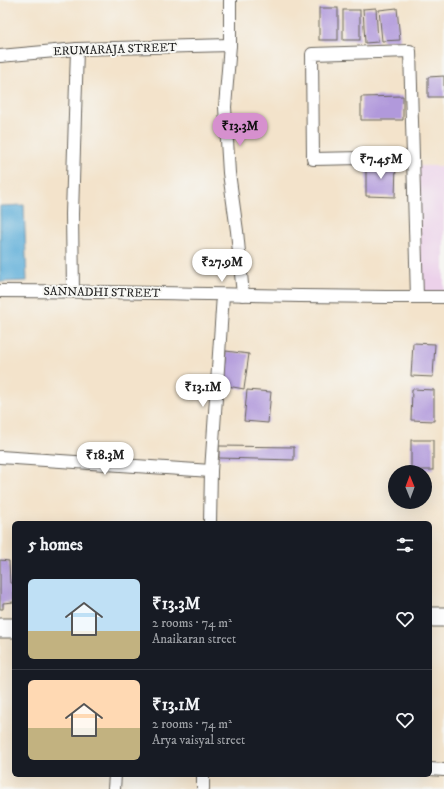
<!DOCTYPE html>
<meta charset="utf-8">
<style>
:root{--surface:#171b24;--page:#20242c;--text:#f1f3f6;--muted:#9ea1a6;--line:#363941;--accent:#d690ce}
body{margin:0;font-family:"IM FELL DW Pica",serif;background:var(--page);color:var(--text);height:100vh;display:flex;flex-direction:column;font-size:15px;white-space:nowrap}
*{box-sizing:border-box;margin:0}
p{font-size:13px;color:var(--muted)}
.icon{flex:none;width:22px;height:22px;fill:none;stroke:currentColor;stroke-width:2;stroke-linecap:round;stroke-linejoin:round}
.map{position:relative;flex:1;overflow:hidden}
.sheet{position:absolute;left:12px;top:521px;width:420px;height:256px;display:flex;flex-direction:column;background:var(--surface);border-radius:6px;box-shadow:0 4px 16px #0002}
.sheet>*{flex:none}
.needle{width:26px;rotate:359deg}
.fabs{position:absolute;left:388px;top:465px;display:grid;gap:8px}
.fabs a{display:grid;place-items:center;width:44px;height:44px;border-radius:50%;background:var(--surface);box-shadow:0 4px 16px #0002;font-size:20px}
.price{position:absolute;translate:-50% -34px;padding:0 9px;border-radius:14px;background:#fff;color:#222;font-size:13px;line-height:26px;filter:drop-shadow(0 1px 2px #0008)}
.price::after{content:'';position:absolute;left:50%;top:24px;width:12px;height:9px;margin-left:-6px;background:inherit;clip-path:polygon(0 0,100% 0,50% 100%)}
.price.on{background:var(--accent);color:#111}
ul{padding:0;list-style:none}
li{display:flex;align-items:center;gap:12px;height:100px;padding:0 16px}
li+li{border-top:1px solid var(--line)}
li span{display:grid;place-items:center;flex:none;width:112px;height:80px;border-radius:6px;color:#555}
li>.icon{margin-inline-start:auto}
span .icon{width:48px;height:48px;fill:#fffc;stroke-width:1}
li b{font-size:17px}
h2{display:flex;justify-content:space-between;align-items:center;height:48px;padding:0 16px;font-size:17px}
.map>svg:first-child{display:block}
.built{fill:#ecd1ea}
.water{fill:#5fafd9;stroke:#3e667a}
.building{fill:#b199db}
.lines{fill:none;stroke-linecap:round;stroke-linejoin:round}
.street-casing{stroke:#676259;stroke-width:14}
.primary-casing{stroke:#676259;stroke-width:21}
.street{stroke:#fff;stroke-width:12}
.primary{stroke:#fff;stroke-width:19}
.labels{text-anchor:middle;stroke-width:4;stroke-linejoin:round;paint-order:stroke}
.street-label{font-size:12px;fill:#1c1c1c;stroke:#f6f6f2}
</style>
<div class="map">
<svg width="444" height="789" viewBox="0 0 444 789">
<rect width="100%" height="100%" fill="#f6f6f2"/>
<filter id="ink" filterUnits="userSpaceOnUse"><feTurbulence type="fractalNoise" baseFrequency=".025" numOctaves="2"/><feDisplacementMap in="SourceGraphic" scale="8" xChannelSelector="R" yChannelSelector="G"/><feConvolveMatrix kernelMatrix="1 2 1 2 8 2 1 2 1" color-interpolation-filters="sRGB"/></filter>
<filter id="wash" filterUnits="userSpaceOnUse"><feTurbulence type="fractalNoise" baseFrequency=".012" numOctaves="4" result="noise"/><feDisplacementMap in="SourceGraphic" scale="16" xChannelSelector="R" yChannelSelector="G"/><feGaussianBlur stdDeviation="0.9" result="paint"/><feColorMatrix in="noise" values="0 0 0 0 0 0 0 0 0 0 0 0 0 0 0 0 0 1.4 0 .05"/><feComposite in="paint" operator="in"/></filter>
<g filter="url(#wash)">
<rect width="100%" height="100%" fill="#f3e3cb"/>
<!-- built -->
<polygon class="built" points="418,166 444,166 444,295 420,296"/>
<!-- water -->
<polygon class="water" points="24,205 27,281 0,282 0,206"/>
<g id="blocks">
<!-- building -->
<g class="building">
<rect x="319" y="8" width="19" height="32"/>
<polygon points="376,8 378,42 365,43 363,9"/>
<polygon points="397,8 400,40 382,41 379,10"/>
<rect x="343" y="10" width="17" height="30"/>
<polygon points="444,76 444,97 428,97 428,77"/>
<polygon points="403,96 403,120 361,120 361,97"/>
<polygon points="366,164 396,165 395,197 366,196"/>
<polygon points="413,343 435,344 433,377 411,376"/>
<polygon points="226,351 249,354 244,389 222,385"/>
<polygon points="412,389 434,390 434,421 411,420"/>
<polygon points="247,390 271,392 268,423 244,421"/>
<rect x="411" y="440" width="22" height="30"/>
<polygon points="219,446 294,447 294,460 219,458"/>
<polygon points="0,560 9,561 10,583 13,583 14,593 14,602 3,603 3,609 0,609"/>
</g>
</g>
</g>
<g filter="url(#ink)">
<use href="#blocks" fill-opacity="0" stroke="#676259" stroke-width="1"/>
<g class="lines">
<defs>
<g id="street">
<polyline points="230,0 230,45 225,107 229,173 237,231 243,295"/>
<polyline points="0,56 77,49 230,45"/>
<polyline points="412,157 313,159 312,54 410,51 417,297"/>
<path d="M0 291C148 291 296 298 444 297"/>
<polyline points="73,291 72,214 77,49"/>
<polyline points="0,457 211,471"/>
<polyline points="210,523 211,471 223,295"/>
<polyline points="430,769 444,770"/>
<polyline points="114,789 115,775"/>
<polyline points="203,789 203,775"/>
</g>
<g id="primary">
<polyline points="430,617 444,617"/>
<polyline points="0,628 14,628"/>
</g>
</defs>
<!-- street casing -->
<use href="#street" class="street-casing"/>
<!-- primary casing -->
<use href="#primary" class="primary-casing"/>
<!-- street -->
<use href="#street" class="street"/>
<!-- primary -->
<use href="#primary" class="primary"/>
</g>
</g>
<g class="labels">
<!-- street labels -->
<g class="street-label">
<text transform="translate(115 49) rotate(-2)" y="4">ERUMARAJA STREET</text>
<text transform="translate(102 292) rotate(1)" y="4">SANNADHI STREET</text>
</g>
</g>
</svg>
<div class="fabs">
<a><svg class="needle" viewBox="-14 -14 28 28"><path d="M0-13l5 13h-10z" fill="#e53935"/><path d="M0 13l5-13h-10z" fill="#9ea1a6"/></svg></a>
</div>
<b class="price on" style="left:240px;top:147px">₹13.3M</b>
<b class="price" style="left:381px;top:180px">₹7.45M</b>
<b class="price" style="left:222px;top:283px">₹27.9M</b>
<b class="price" style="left:203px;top:408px">₹13.1M</b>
<b class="price" style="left:105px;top:476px">₹18.3M</b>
<section class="sheet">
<h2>5 homes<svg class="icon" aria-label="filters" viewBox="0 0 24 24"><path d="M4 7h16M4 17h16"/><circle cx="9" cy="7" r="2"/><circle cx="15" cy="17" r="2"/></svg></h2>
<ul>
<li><span style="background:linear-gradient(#bfe0f5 65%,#c2b280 0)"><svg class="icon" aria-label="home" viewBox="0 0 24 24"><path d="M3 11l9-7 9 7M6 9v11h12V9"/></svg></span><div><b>₹13.3M</b><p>2 rooms · 74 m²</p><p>Anaikaran street</p></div><svg class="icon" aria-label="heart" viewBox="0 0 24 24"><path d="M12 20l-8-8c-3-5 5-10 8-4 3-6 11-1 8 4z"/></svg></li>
<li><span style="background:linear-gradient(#ffd9b3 60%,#c2b280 0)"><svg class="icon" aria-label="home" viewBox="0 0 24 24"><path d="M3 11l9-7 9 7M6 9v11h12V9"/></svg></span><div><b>₹13.1M</b><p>2 rooms · 74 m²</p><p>Arya vaisyal street</p></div><svg class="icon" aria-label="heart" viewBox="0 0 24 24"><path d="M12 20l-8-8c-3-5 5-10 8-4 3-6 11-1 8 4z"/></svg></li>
</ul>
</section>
</div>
